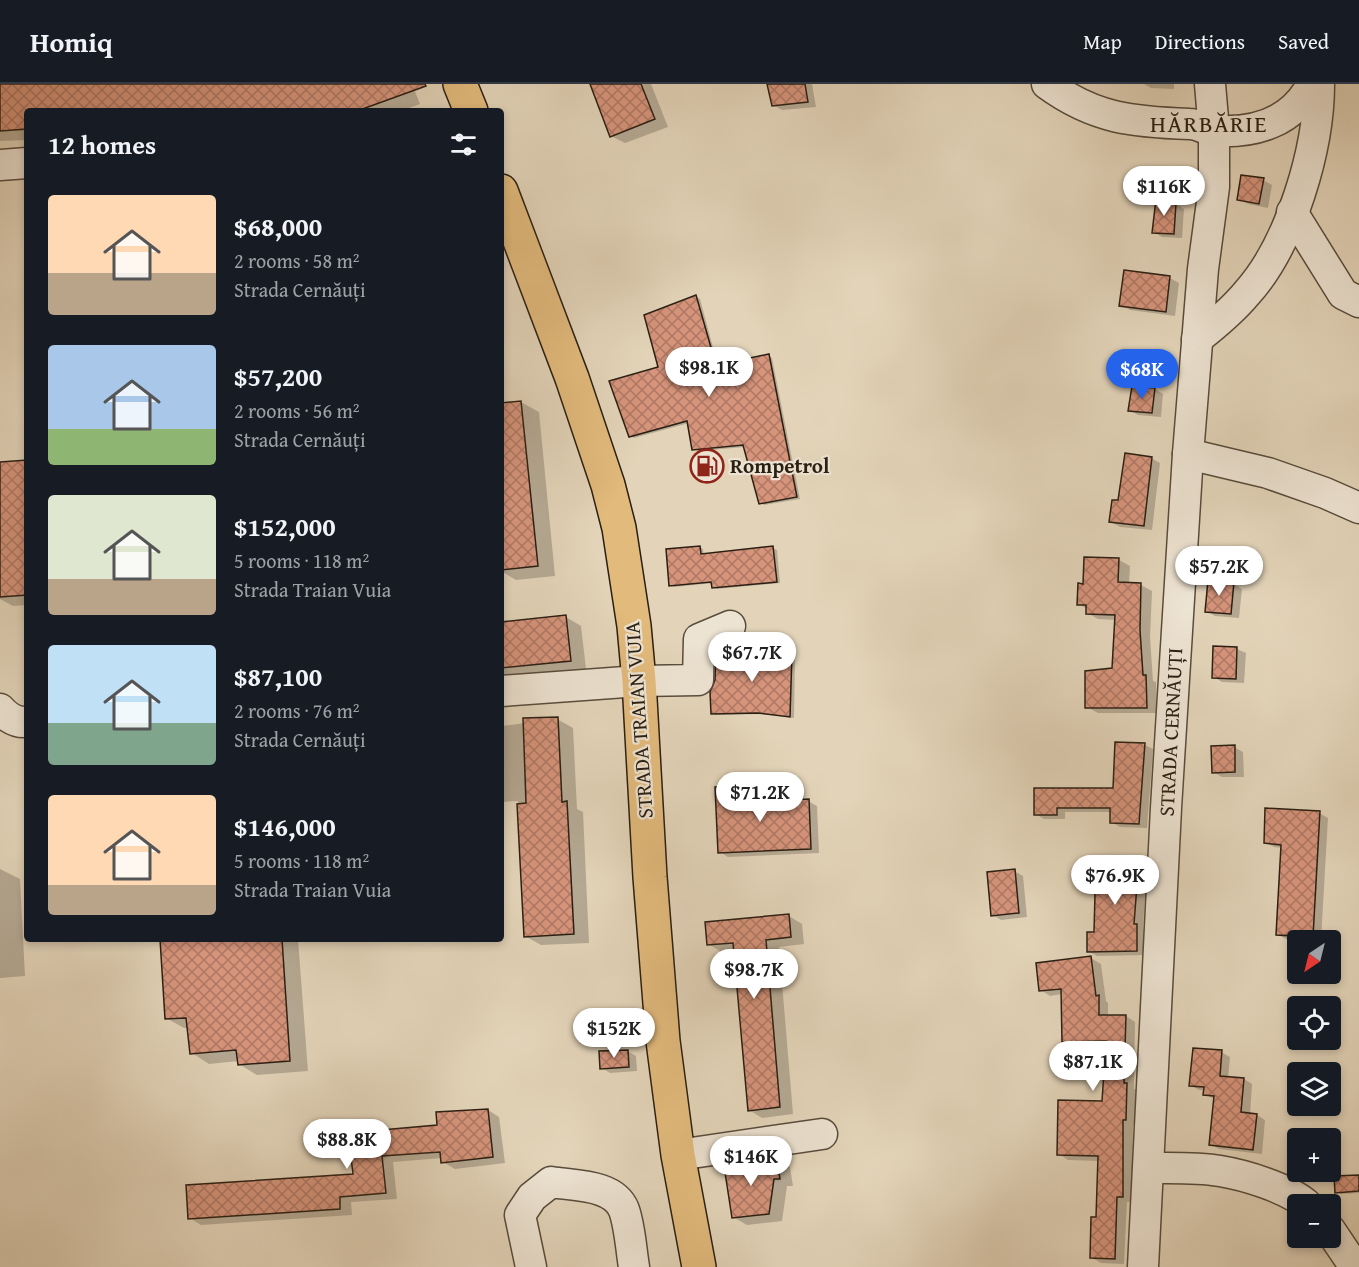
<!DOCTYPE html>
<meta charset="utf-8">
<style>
:root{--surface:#171b24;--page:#20242c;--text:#f1f3f6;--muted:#9ea1a6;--line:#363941;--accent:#2563eb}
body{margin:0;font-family:"Gentium Book Plus",serif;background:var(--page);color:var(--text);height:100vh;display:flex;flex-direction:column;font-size:22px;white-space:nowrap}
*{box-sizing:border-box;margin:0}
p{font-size:20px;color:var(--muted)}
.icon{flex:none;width:33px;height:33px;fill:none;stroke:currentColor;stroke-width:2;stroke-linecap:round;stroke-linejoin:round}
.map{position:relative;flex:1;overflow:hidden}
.side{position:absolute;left:24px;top:24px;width:480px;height:834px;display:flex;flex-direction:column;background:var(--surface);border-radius:6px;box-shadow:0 3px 9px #0003}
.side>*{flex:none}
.needle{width:39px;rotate:215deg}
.controls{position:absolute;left:1287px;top:846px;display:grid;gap:12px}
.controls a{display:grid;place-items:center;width:54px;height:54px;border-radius:6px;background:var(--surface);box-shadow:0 3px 9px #0003;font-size:30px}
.price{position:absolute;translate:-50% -51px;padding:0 14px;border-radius:21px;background:#fff;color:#222;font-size:20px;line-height:39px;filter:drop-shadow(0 2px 3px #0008)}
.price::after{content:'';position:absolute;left:50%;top:36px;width:18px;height:14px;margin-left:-9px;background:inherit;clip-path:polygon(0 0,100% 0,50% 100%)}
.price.selected{background:var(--accent);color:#fff}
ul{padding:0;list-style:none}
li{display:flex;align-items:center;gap:18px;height:150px;padding:0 24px}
li span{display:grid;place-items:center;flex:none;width:168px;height:120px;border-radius:6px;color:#555}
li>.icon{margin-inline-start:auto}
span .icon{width:72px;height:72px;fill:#fffc;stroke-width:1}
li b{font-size:26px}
h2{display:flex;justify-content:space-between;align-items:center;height:72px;padding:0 24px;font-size:26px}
header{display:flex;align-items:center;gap:36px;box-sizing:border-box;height:84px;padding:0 30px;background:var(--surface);border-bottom:2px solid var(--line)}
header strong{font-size:28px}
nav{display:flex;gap:33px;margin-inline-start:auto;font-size:21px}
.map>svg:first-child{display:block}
.shadow{fill:#0003}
.building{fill:url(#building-cross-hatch);stroke:#2a1f13;stroke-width:1.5}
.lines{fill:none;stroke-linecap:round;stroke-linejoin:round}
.minor-casing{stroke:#584c3c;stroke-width:33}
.major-casing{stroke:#2a1f13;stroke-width:36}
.minor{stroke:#ede3d2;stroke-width:30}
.major{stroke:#e2ba7c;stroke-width:33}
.labels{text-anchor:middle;stroke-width:4.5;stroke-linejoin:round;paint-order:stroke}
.poi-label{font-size:21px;font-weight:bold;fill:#2a1f13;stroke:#ede3d2;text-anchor:start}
.street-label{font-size:21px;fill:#2a1f13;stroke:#ede3d2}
.quarter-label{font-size:24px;letter-spacing:1.5px;fill:#2a1f13;stroke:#ede3d2}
</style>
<header>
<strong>Homiq</strong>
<nav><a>Map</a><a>Directions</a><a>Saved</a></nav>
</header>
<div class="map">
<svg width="1359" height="1183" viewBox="0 0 1359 1183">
<defs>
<pattern id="building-cross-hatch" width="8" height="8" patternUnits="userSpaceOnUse" patternTransform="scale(1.5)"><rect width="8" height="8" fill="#d6947b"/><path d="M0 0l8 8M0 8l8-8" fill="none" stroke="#ae7864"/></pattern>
</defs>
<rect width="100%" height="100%" fill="#e3d4b9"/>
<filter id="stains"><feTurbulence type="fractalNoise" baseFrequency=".00333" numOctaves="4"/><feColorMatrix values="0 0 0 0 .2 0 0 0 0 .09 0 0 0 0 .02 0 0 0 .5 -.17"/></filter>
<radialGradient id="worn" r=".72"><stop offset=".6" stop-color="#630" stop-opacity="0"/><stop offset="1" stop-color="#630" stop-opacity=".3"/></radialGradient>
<!-- shadow -->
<g class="shadow">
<polygon points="0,0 412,0 420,20 401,27 27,27 27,56 0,57"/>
<polygon points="592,0 651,0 668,43 625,59 611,52"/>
<polygon points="769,0 812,0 816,23 782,26 773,21"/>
<polygon points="1144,0 1174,0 1174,5 1151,4"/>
<polygon points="1263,96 1272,101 1268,124 1248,120 1239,115"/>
<polygon points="1176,120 1184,125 1182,154 1162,153 1153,148"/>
<polygon points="1125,188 1170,194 1179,199 1175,232 1130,226 1121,221"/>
<polygon points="696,213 700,215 718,282 769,272 772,274 800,415 764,421 760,419 745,363 698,367 694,365 689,339 634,354 631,352 660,284"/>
<polygon points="1155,305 1163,310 1161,333 1138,331 1130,326"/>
<polygon points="521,318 539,328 555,492 516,496 501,487 501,320"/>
<polygon points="1151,374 1160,379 1152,446 1120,443 1111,438 1120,418"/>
<polygon points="27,377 27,521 13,522 0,515 0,380"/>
<polygon points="700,463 703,465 704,471 773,464 777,466 780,499 717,505 713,503 713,499 674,503 671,501"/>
<polygon points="1119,476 1130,482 1129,500 1141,501 1152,507 1150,553 1153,597 1156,598 1157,629 1098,629 1087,623 1114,585 1116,536 1098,535 1087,529 1087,525 1079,520 1085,501"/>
<polygon points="1233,500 1242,505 1239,534 1215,532 1207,527"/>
<polygon points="566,533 581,542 586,585 501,593 501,539"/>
<polygon points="1215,564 1237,565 1246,569 1244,599 1222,598 1214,593"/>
<polygon points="791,571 795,573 794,634 763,630 716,631 712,629"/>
<polygon points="557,635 573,644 577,725 583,728 589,859 541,861 525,852 518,717 501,718 501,642"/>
<polygon points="1145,661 1153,665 1147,744 1120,743 1111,738 1112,728 1065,728 1065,735 1044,735 1036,730 1115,706"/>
<polygon points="1234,663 1243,668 1244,693 1222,693 1213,688"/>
<polygon points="747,703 755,708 756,719 808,717 817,722 819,769 728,773 720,768"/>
<polygon points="1319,729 1328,734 1321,856 1286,855 1277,850 1282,764 1274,763 1265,758"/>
<polygon points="1138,776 1147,781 1143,845 1145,846 1145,871 1097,872 1088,867 1095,849"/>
<polygon points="0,785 20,795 25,892 0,894"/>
<polygon points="1014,787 1023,792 1027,833 1001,836 993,831"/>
<polygon points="789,832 802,840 804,860 779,863 793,1030 762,1034 749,1026 735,867 722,868 708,860"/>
<polygon points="162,855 298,855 308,987 257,991 239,980 239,977 209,980 192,969 189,944 184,944 166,934"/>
<polygon points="1091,874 1101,880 1106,917 1108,919 1108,933 1126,932 1135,938 1134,1005 1137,1006 1136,1041 1133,1041 1132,1118 1127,1118 1124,1180 1101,1179 1092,1174 1097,1135 1100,1077 1068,1076 1059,1070 1104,1019 1107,962 1073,963 1063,957 1062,910 1050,912 1041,906"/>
<polygon points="627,967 636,972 637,987 610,989 602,984"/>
<polygon points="1221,968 1230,973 1228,994 1244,995 1252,1000 1250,1031 1257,1031 1265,1036 1262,1070 1219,1065 1211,1060 1216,1016 1205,1010 1205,1006 1199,1006 1191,1001"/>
<polygon points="488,1026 499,1033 505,1079 455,1085 443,1078 442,1074 393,1078 397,1115 351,1118 352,1131 201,1141 190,1134 354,1091 350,1050 439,1042"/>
<polygon points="776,1076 790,1083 793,1102 787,1102 782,1137 747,1141 733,1133"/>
<polygon points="1359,1099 1359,1109 1341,1110 1337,1108"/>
</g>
<!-- building -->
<g class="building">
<polygon points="0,0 425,0 426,2 357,27 27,27 27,45 0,47"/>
<polygon points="590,0 641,0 655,35 610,53"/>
<polygon points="767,0 805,0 808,18 772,22"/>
<polygon points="1241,91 1264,94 1259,120 1237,116"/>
<polygon points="1156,115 1176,119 1174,150 1152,149"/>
<polygon points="1124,186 1170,192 1166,228 1119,222"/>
<polygon points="696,211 716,281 769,270 797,413 759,420 743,361 692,366 687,337 629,353 609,297 658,283 644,231"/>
<polygon points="1132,302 1155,304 1152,329 1128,327"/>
<polygon points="521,317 538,482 501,486 501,319"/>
<polygon points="1125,369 1152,373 1144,442 1109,438 1112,416 1118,416"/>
<polygon points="27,376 27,511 0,513 0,378"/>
<polygon points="700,462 701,470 773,462 777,498 712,504 711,498 669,502 666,465"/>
<polygon points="1084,473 1119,474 1118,498 1141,499 1140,546 1143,591 1146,591 1147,624 1085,624 1085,587 1112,584 1115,531 1086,530 1086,521 1077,521 1078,499 1083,500"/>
<polygon points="1208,496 1234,498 1231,530 1205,528"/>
<polygon points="566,531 571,577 501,584 501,538"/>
<polygon points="1213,562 1237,563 1236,595 1212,594"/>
<polygon points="716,567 792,569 790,633 758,629 711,630 710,608 715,596"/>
<polygon points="558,633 562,718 567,717 574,850 524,853 517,720 526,719 523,634"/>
<polygon points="1115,658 1145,659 1139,740 1110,739 1110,724 1057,724 1057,731 1034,731 1034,704 1113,704"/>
<polygon points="1235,661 1235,688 1212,689 1211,662"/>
<polygon points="747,701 748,718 809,715 811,765 718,769 715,703"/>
<polygon points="1265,724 1320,727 1313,853 1276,851 1281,761 1264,759"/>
<polygon points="1096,772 1139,775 1134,840 1137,840 1137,867 1087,868 1087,848 1094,848"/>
<polygon points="1015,785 1019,829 991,832 987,788"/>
<polygon points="789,830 791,853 766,856 780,1023 748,1027 733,859 707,861 705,838"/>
<polygon points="160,855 282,855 290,977 238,981 236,966 190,970 186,934 165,935"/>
<polygon points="1091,872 1096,912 1099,911 1099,931 1126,931 1124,999 1127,999 1126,1036 1123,1036 1123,1113 1117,1113 1115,1175 1090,1174 1091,1133 1096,1133 1098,1072 1057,1071 1058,1016 1102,1017 1106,957 1062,958 1061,905 1039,907 1036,879"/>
<polygon points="1193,964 1222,966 1220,992 1244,994 1241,1028 1257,1030 1253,1066 1209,1061 1214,1012 1203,1011 1204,1003 1189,1002"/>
<polygon points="628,966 629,983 600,985 599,967"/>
<polygon points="488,1025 493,1073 441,1079 440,1068 382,1072 386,1109 340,1113 340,1125 188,1135 186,1101 353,1090 348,1049 437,1041 436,1028"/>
<polygon points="777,1074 780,1095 774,1095 769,1130 732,1134 724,1082"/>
<polygon points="1359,1091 1359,1107 1335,1109 1334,1092"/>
</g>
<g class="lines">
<defs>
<g id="minor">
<path d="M1047 0C1095 35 1133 38 1190 40 1199 40 1207 47 1216 47 1256 49 1293 38 1312 0"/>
<polyline points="0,81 27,79"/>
<polyline points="1292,128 1343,210 1359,218"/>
<path d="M1197 255C1215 241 1232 227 1247 209 1291 160 1319 65 1319 0"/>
<polyline points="1188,370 1268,389 1325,409 1359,424"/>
<polyline points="501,607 639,597 698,596 699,555 730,542"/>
<path d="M0 625C7 633 16 639 27 638"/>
<polyline points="678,1071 822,1050"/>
<path d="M1149 1084C1172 1084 1197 1083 1220 1087 1245 1091 1287 1104 1306 1120"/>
<polyline points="1330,1146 1355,1183"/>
<path d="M531 1183 520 1131 532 1113 551 1098C574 1102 614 1100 624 1126 630 1143 631 1165 634 1183"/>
<polyline points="1143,1183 1166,724 1188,370 1203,185 1214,103 1214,47 1210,0"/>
</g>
<g id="major">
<polyline points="460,0 471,27"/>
<polyline points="501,107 572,294 608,401 619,444 634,542 639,597 650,793 663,957 678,1071 699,1183"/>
</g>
</defs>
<!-- minor casing -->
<use href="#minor" class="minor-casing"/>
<!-- major casing -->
<use href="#major" class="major-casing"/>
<!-- minor -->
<use href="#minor" class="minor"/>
<!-- major -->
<use href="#major" class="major"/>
</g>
<!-- icons -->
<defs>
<symbol id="fuel-ring" viewBox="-11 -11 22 22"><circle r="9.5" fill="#ede3d2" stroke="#8f2418" stroke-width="1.5"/><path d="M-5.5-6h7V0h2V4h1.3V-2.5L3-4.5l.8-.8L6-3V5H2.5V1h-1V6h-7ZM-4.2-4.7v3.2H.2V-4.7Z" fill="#8f2418"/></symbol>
</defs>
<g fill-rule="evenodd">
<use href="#fuel-ring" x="688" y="363" width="38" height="38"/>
</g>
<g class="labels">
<!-- poi labels -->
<g class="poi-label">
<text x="730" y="389">Rompetrol</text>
</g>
<!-- street labels -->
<g class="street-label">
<text transform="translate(639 636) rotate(-94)" y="7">STRADA TRAIAN VUIA</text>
<text transform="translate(1171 648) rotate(-87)" y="7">STRADA CERNĂUȚI</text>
</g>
<!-- quarter labels -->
<g class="quarter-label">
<text x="1209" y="48">HĂRBĂRIE</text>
</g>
</g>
<rect width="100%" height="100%" filter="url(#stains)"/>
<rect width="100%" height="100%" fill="url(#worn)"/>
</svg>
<div class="controls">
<a><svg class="needle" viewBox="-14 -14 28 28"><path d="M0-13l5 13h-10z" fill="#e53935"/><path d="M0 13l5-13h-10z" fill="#9ea1a6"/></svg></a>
<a><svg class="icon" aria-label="locate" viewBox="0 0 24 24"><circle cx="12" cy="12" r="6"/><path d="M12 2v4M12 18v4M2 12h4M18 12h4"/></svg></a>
<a><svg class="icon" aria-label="layers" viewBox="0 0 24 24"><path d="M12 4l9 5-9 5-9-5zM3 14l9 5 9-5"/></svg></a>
<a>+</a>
<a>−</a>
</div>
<b class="price" style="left:1164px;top:133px">$116K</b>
<b class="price" style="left:709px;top:314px">$98.1K</b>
<b class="price selected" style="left:1142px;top:316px">$68K</b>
<b class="price" style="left:1219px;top:513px">$57.2K</b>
<b class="price" style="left:752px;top:599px">$67.7K</b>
<b class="price" style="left:760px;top:739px">$71.2K</b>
<b class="price" style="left:1115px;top:822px">$76.9K</b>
<b class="price" style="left:754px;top:916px">$98.7K</b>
<b class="price" style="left:614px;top:975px">$152K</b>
<b class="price" style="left:1093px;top:1008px">$87.1K</b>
<b class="price" style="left:347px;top:1086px">$88.8K</b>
<b class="price" style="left:751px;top:1103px">$146K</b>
<section class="side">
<h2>12 homes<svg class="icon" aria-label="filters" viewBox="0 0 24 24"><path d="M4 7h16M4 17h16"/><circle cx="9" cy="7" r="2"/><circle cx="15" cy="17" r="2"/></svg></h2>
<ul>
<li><span style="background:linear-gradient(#ffd9b3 65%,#b9a48a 0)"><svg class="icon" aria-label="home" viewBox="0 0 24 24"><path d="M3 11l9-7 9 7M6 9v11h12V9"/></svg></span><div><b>$68,000</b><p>2 rooms · 58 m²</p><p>Strada Cernăuți</p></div></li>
<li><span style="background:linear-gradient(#a9c7e8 70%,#8fb573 0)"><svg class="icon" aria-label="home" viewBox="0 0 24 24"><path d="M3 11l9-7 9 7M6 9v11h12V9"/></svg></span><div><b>$57,200</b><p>2 rooms · 56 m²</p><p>Strada Cernăuți</p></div></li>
<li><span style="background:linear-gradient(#dfe7d0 70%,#b9a48a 0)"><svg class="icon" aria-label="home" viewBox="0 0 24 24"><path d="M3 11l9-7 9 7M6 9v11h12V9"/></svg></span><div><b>$152,000</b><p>5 rooms · 118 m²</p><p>Strada Traian Vuia</p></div></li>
<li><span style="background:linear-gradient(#bfe0f5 65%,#7fa58c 0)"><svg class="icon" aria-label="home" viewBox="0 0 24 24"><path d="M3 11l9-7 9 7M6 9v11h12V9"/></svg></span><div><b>$87,100</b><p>2 rooms · 76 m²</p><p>Strada Cernăuți</p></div></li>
<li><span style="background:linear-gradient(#ffd9b3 75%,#b9a48a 0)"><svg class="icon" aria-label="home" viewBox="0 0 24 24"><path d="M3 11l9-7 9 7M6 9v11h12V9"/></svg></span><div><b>$146,000</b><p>5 rooms · 118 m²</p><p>Strada Traian Vuia</p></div></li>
</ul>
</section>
</div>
